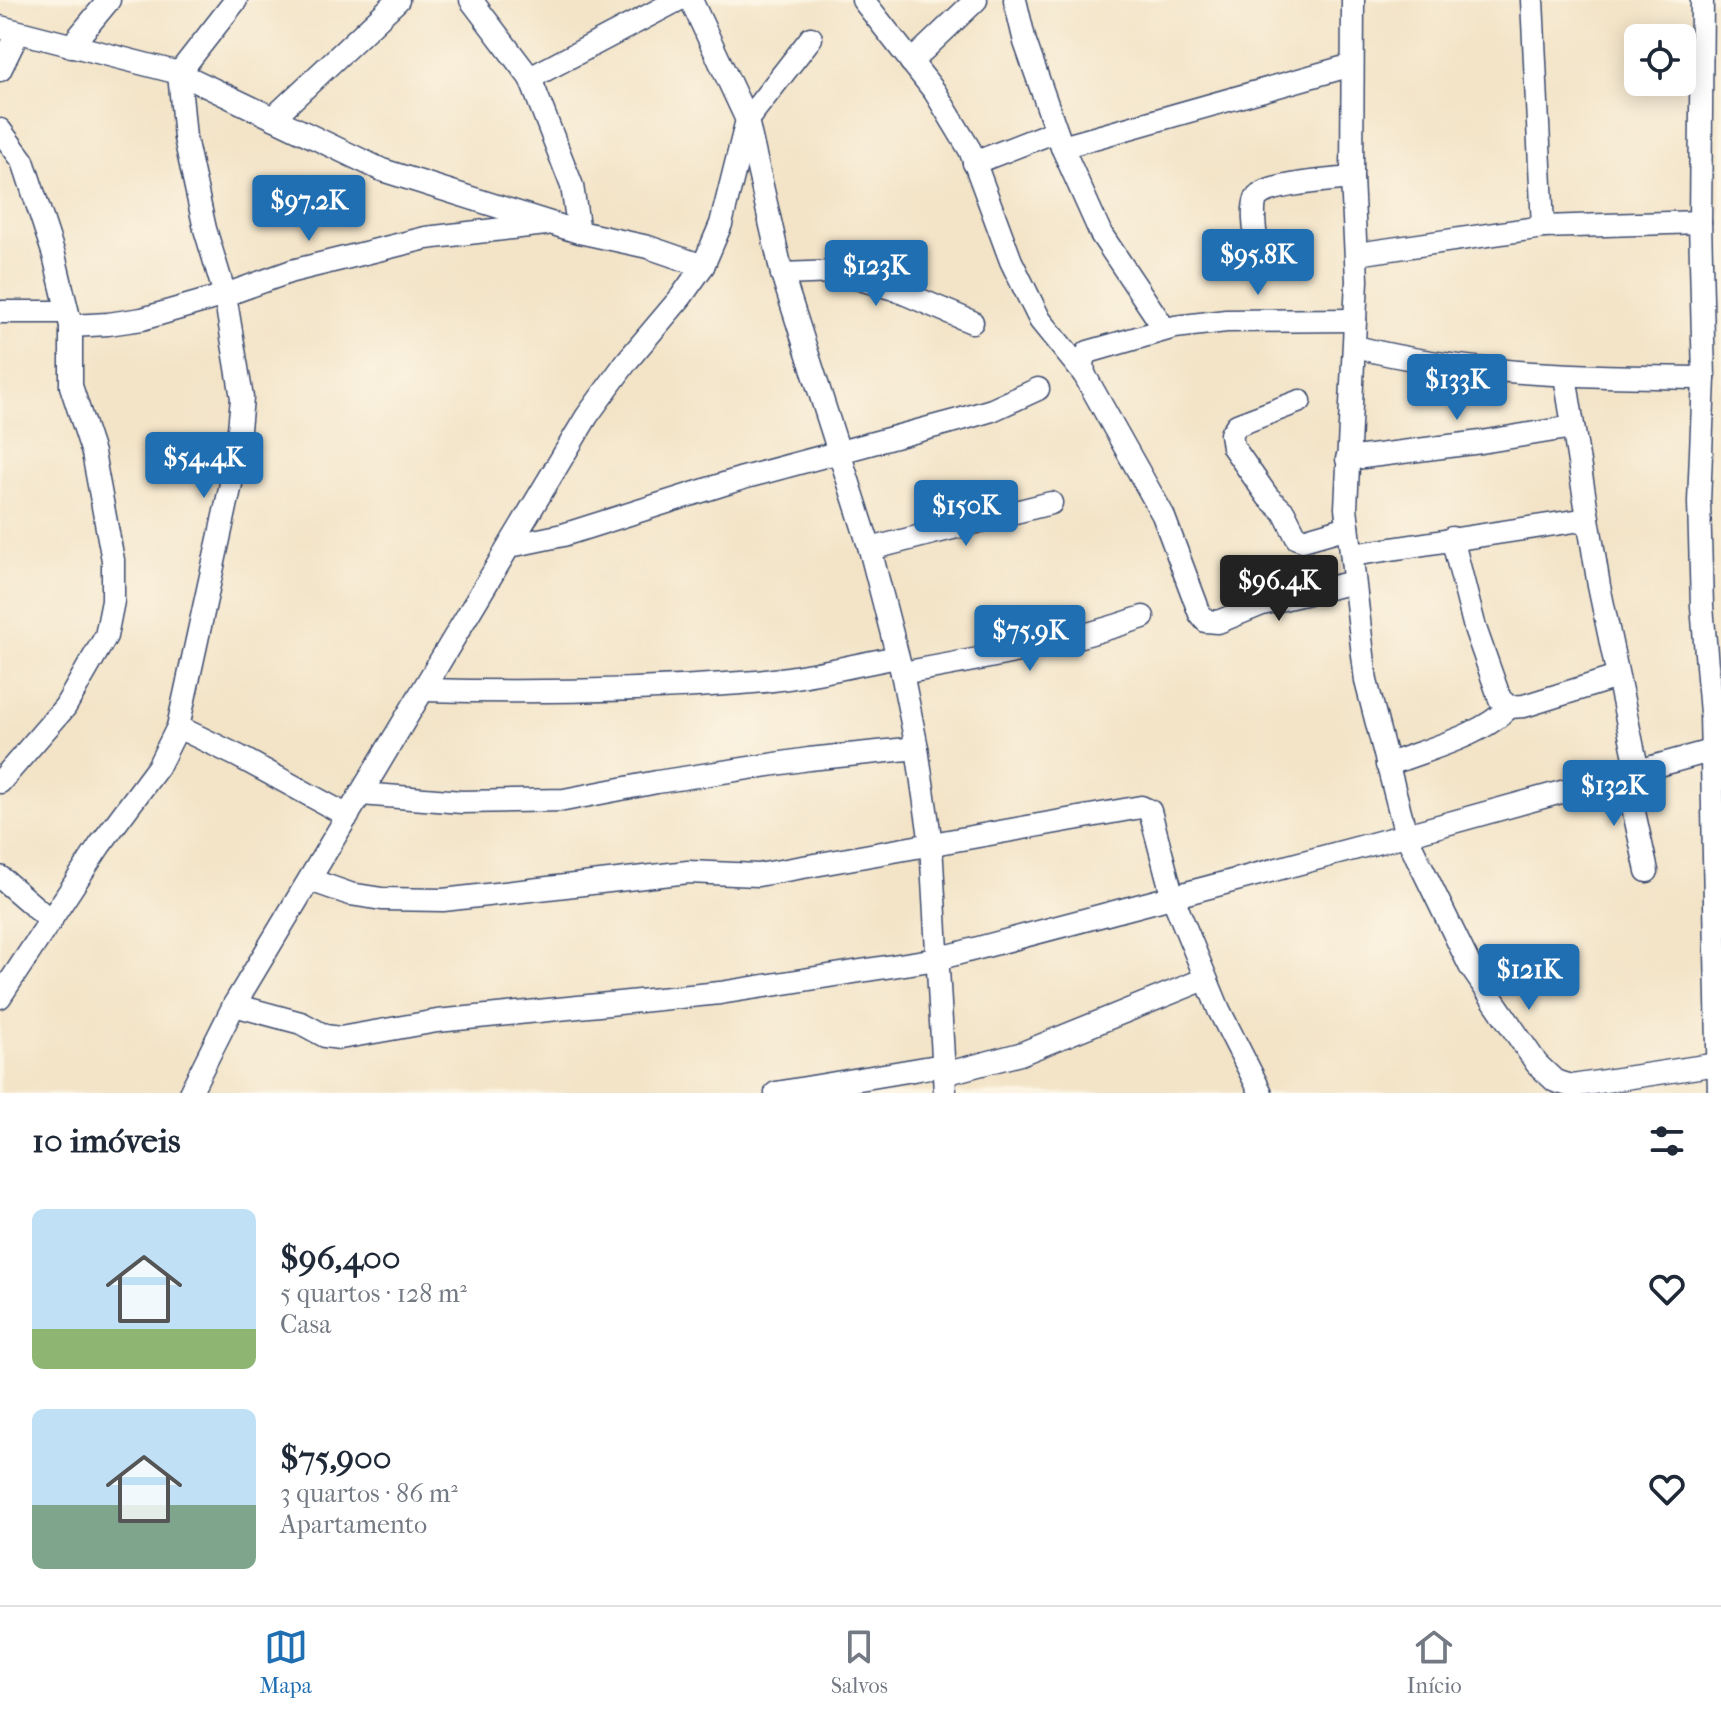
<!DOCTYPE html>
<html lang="pt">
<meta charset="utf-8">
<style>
:root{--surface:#fff;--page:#f6f6f7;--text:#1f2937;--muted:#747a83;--line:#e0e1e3;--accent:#1f6fb2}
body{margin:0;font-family:"IM FELL French Canon",serif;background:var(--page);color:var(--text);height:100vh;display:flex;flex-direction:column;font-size:30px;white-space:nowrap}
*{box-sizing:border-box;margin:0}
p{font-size:26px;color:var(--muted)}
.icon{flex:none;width:44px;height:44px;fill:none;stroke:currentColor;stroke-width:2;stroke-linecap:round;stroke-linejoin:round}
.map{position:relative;height:1093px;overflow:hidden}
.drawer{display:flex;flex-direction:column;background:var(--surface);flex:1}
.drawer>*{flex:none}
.tools{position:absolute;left:1624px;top:24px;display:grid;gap:16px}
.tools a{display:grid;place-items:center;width:72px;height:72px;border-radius:12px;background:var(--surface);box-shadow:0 4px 20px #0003;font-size:40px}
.price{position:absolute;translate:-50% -68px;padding:0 18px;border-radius:8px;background:var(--accent);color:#fff;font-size:26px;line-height:52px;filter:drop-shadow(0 2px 4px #0008)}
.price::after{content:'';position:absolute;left:50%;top:48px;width:24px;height:18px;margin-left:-12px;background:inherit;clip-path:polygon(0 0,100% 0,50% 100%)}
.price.active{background:#222;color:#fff}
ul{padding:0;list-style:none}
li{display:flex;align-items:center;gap:24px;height:200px;padding:0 32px}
li span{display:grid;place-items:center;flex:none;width:224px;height:160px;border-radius:12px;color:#555}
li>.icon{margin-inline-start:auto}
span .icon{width:96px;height:96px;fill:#fffc;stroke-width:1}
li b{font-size:34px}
h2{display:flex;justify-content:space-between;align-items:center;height:96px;padding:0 32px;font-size:34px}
.dock{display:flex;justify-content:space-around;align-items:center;height:112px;border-top:2px solid var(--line);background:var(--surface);font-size:22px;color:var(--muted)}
.dock a{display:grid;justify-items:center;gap:4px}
.dock .active{color:var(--accent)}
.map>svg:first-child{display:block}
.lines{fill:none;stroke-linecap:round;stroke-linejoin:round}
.minor-casing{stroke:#3b4a6e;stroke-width:25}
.minor{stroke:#fff;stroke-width:22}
</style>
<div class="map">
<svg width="1721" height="1093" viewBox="0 0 1721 1093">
<rect width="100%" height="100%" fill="#fcf5e5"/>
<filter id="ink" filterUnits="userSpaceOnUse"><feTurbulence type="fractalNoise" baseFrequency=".0125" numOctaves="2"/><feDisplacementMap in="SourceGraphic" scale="16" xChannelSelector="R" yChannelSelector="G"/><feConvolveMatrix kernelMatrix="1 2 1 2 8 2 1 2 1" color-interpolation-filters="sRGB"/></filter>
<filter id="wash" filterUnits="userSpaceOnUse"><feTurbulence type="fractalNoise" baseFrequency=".006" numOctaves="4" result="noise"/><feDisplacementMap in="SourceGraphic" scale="32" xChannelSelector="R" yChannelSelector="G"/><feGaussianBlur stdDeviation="1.8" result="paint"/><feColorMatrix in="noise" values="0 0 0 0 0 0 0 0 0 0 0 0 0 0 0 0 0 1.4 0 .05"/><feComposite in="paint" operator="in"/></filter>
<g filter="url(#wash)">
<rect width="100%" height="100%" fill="#f3e4c8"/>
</g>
<g filter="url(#ink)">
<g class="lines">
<defs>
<g id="minor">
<polyline points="471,0 530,78 572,186 579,232"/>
<polyline points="691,0 747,120 782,274 870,549 902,673 917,748 931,844 945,1093"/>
<polyline points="863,0 935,92 970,150 1011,261 1040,320 1084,374"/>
<polyline points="1015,0 1025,42 1062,147 1101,234 1164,328"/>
<polyline points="1353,0 1352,178 1357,280 1346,508 1366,681 1406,835 1470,966 1537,1064 1555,1081 1572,1086 1718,1064"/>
<polyline points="1532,0 1543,227"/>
<polyline points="1702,0 1700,222 1704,378 1699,502 1702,606 1711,713 1719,1093"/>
<polyline points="0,27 179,73 382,170 579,232 648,247 703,266"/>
<polyline points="71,46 109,0"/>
<polyline points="911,62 976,0"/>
<polyline points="0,70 18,33"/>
<polyline points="530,78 678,0"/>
<polyline points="273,118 398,0"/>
<polyline points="0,130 23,161 54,255 71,326 71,386 93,453 113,560 113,601 106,636 65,707 0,782"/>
<polyline points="1062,147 1352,65"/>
<polyline points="974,163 1056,131"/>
<path d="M1257 249C1256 235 1251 211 1256 199 1263 184 1334 180 1352 178"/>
<polyline points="1357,254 1543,227 1700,222"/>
<polyline points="782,274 835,272 894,289 972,322"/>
<polyline points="0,312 67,312"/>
<polyline points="71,326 108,324 142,319 225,295 292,271 426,238 546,224"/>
<path d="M1356 347C1471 376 1585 376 1704 378"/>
<polyline points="1565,376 1599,586 1638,772"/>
<polyline points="1300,401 1237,425 1231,434 1233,447 1268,497 1284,512 1297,538 1303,540 1348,527"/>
<polyline points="1347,459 1481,442 1573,427"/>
<polyline points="1452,538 1475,628 1500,699 1509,707 1524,706 1617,677"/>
<polyline points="510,546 563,535 743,478 962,419 992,410 1038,389"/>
<polyline points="870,549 1051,503"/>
<polyline points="1352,555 1588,519"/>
<polyline points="1354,582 1262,604 1218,622 1206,621 1200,614 1163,515 1084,374 1083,361 1088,352 1175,327 1226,321 1355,320"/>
<path d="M902 673C986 658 1062 645 1143 617"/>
<path d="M424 690C529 693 636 691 741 683 793 680 846 667 897 657"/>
<polyline points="178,727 238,756 348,816"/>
<path d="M1387 765C1424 750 1483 736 1509 707"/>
<polyline points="1626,776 1647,871"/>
<polyline points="361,794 462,802 564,800 657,782 809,759 917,748"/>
<polyline points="0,877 51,921"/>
<polyline points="310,880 350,894 382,899 443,900 688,872 758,875 1141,807 1150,811 1173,898 1219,1010 1261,1093"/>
<polyline points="0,997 100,845 158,767 178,727 236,461 242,398 225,295 205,229 185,138 179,73 236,0"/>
<polyline points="234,1005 301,1023 325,1036 340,1038 437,1021 720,993 937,959 1406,835 1721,748"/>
<polyline points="944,1074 1020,1054 1205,979"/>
<polyline points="190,1093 234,1005 587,416 627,361 681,297 703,266 721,224 747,120 811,38"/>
<polyline points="776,1093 943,1065"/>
</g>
</defs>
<!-- minor casing -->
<use href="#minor" class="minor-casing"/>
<!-- minor -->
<use href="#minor" class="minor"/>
</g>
</g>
</svg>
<div class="tools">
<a><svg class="icon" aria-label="locate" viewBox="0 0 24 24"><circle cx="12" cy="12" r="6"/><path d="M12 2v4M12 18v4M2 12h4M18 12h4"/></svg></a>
</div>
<b class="price" style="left:309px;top:243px">$97.2K</b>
<b class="price" style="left:1258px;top:297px">$95.8K</b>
<b class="price" style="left:876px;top:308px">$123K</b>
<b class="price" style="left:1457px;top:422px">$133K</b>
<b class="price" style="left:204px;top:500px">$54.4K</b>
<b class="price" style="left:966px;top:548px">$150K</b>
<b class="price active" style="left:1279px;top:623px">$96.4K</b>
<b class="price" style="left:1030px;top:673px">$75.9K</b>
<b class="price" style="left:1614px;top:828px">$132K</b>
<b class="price" style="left:1529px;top:1012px">$121K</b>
</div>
<section class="drawer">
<h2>10 imóveis<svg class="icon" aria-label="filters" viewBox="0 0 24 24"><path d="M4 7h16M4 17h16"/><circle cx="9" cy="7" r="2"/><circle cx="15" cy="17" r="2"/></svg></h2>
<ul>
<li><span style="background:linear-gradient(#bfe0f5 75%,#8fb573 0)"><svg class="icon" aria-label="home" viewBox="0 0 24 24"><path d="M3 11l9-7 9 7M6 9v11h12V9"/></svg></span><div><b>$96,400</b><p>5 quartos · 128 m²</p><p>Casa</p></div><svg class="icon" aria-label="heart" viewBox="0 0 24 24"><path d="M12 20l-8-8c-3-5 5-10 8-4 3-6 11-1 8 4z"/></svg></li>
<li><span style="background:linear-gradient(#bfe0f5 60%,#7fa58c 0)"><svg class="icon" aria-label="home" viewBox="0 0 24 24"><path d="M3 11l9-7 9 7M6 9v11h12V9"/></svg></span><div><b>$75,900</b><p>3 quartos · 86 m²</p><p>Apartamento</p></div><svg class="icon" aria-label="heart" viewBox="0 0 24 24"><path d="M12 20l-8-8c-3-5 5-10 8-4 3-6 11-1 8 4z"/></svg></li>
</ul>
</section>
<nav class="dock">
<a class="active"><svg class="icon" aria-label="map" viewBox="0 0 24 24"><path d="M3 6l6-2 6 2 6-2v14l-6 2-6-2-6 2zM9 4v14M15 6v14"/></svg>Mapa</a>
<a><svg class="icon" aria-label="saved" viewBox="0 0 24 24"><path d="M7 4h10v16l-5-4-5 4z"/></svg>Salvos</a>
<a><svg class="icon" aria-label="home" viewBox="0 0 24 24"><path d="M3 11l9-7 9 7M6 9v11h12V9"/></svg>Início</a>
</nav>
